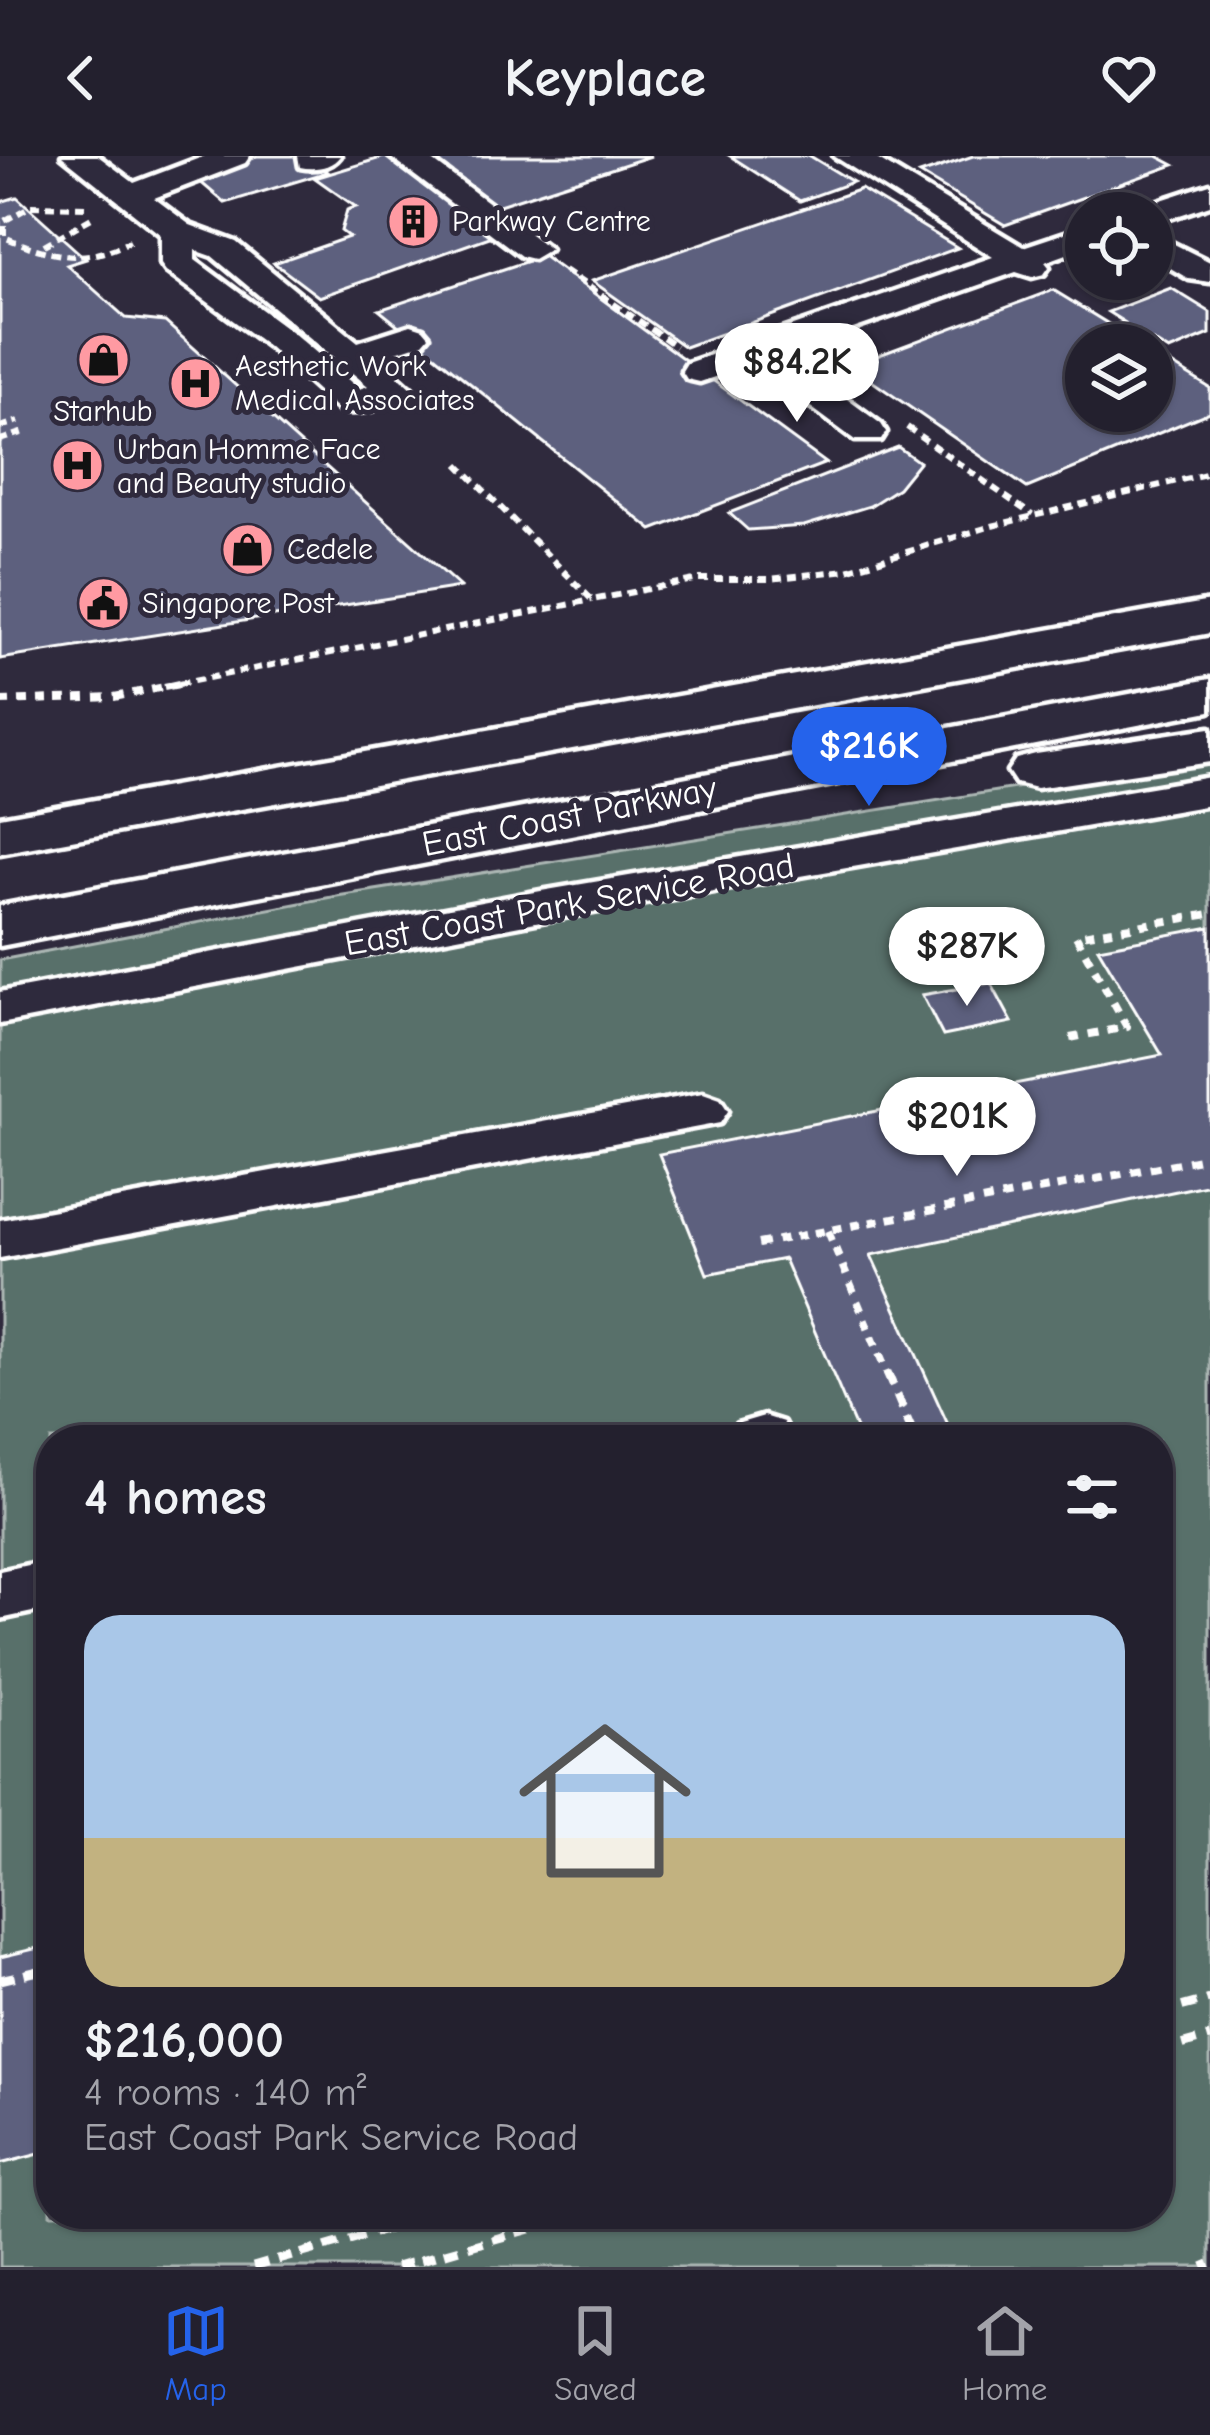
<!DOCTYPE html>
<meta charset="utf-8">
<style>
:root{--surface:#23202e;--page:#2b2836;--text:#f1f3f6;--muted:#a3a3aa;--line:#403e4a;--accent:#2563eb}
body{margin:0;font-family:"Comic Neue",sans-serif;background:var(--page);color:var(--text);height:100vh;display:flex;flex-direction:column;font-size:45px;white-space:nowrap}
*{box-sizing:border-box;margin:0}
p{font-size:39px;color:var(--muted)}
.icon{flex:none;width:66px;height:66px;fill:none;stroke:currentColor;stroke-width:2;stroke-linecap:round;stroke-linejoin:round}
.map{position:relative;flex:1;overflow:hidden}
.panel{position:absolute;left:36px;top:1269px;width:1137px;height:804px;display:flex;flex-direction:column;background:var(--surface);border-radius:48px;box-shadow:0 3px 9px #0004,0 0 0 3px var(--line)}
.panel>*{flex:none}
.fabs{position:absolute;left:1065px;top:36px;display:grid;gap:24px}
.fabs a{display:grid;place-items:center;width:108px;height:108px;border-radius:50%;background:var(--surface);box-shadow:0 3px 9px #0004,0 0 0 3px var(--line);font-size:60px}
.price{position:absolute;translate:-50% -102px;padding:0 27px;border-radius:42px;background:#fff;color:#222;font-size:39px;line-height:78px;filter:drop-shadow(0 3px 6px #0008)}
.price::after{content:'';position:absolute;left:50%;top:72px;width:36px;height:27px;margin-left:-18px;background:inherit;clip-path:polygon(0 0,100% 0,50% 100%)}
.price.selected{background:var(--accent);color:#fff}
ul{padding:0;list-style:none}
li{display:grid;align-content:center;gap:24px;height:636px;padding:0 48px}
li+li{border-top:3px solid var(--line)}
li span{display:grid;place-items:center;height:372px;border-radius:36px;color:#555}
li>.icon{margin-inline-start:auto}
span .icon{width:216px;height:216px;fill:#fffc;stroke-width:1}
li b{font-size:51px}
h2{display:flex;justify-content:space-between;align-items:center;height:144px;padding:0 48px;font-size:51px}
header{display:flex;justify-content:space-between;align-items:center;height:156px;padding:0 48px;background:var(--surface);font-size:54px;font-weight:700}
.dock{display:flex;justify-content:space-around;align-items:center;height:168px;border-top:3px solid var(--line);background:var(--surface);font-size:33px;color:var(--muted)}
.dock a{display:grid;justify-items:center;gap:6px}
.dock .selected{color:var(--accent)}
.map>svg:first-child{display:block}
.green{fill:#596f6a;stroke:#acb7b4;stroke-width:3;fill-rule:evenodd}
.building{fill:#5d617e;stroke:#fff;stroke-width:3}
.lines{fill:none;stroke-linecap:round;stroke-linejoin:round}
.minor-casing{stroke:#fff;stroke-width:9}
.highway-casing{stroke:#fff;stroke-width:9}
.path-far2{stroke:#fff;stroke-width:6;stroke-dasharray:9 6;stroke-linecap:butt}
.path-far1{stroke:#fff;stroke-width:8;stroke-dasharray:10 9;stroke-linecap:butt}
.path{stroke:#fff;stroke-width:9;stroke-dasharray:15 10;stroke-linecap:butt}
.minor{fill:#2f2a3d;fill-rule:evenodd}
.highway{fill:#2f2a3d;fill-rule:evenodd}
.labels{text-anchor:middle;stroke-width:10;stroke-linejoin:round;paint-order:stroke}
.far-poi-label{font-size:30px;fill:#fff;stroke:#2f2a3d;text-anchor:start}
.street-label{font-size:36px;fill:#fff;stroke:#2f2a3d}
</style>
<header><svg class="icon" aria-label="back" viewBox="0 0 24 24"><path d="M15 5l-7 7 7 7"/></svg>Keyplace<svg class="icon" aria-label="heart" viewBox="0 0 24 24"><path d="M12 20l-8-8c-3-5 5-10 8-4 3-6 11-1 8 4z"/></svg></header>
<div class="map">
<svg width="1210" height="2111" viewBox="0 0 1210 2111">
<rect width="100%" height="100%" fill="#2f2a3d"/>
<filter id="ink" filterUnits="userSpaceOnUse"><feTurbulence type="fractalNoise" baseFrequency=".00833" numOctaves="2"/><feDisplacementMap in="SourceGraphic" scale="24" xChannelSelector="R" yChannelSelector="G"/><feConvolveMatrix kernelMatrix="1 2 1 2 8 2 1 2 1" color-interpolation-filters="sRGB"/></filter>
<g filter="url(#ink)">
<!-- green -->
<path class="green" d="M1210 601V2111H0V804L337 740ZM51 1284H1158V2058H51Z"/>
<!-- building -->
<g class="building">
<polygon points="257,0 306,0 328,16 225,47 192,19"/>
<polygon points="387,0 501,77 319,141 274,107 349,81 341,75 347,54 356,51 315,22"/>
<polygon points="423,0 651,0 493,51"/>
<polygon points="730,0 810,0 853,26 800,45"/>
<polygon points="973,0 1157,0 1174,9 1005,69 920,18"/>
<polygon points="861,33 958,92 685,191 592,125"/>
<polygon points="17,41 86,103 67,109 126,162 165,166 460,431 0,503 0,46"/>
<polygon points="543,100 826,307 652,374 379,154"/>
<polygon points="1171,132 1210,156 1210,178 1169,195 1153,185 1086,189 1086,255 1152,255 1152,196 1210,232 1210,256 1027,332 850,210 1053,134 1112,170 1124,166 1108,156"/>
<polygon points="898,291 919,306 898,332 870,350 804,370 748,374 729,357"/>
<polygon points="1210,771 1210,1028 871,1099 955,1284 861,1284 784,1103 707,1118 659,998 1162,899 1098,792"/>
<polygon points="991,827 1012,866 943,880 922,839"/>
<polygon points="51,1789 51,1995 0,2008 0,1801"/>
</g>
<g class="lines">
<defs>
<g id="minor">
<path d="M62 0H98L134 27 205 0H250L245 7 154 42 190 69 236 86 358 186 411 169 423 173 429 180 423 187 378 202 412 233C398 249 361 260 340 255L268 190 166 115 161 108V79ZM195 94 212 100 368 230 359 233 292 176 195 104Z"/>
<path d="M298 0H340C331 12 314 14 300 11Z"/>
<polygon points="389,0 426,0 550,93 533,103 521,100"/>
<polygon points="834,0 872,0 1023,91 1086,70 1086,91 1045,106 1049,111 1044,118 1032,121 1016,116 784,197 881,268 886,276 881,284 855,284 753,208 700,226 687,223 682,215 687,207 993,101"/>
<polygon points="1210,28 1210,49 1152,68 1152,57 1136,57 1140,51"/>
<polygon points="1152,77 1210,106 1210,126 1189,123 1152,101"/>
<polygon points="1210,621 1210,649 541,765 0,868 0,836 541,735"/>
<polygon points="703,937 720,943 728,955 720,967 0,1102 0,1064"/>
<polygon points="764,1260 783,1266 791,1284 728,1284 737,1268"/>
<polygon points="51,1404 51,1452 0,1463 0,1415"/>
</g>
<g id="highway">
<polygon points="1210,445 1210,477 0,697 0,661"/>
<polygon points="1210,523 1210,555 0,790 0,750"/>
<polygon points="1210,572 1210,606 1036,632 1016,627 1008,615 1016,603 1036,598"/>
</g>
</defs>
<!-- minor casing -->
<use href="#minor" class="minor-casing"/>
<!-- highway casing -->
<use href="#highway" class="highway-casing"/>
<!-- path-far2 -->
<g class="path-far2">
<path d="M85 51 31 50 4 65V81C50 100 84 110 130 85"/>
<polyline points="44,89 95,60"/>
<polyline points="564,114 676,190"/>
<polyline points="0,271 19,265"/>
<polyline points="907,271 1032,359"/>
<polyline points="0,284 28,275"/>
<polyline points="458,308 592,444 699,423 770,423 847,414 992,370 1210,317"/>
<polyline points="164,531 592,444"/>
</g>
<!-- path-far1 -->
<g class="path-far1">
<polyline points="0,545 114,541 179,528"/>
<polyline points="1070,882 1127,871 1076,780 1210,758"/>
<polyline points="828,1075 888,1219"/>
<polyline points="758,1088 1210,1001"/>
</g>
<!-- path -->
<g class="path">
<polyline points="887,1216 916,1284"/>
<polyline points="0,1824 51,1812"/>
<polyline points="1158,1857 1210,1843"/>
<polyline points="1158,1895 1210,1881"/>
<polyline points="253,2111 442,2058"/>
<polyline points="396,2111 583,2058"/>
<polyline points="1203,2111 1210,2108"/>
</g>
<!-- minor -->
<use href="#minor" class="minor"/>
<!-- highway -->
<use href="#highway" class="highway"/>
</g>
</g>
<!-- icons -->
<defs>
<symbol id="building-disc" viewBox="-11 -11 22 22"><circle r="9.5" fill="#ff9aa2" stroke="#2f2a3d"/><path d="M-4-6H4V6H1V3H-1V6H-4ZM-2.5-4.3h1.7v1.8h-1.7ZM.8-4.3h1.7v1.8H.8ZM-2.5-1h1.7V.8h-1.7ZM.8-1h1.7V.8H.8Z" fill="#111"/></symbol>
<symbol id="shop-disc" viewBox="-11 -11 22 22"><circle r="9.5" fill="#ff9aa2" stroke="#2f2a3d"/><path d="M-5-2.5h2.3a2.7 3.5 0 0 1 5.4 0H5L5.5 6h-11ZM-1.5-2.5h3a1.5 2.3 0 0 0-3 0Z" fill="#111"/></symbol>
<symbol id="hospital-disc" viewBox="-11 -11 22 22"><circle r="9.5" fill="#ff9aa2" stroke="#2f2a3d"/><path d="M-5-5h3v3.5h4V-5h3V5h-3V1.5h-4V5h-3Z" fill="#111"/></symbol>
<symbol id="civic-disc" viewBox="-11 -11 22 22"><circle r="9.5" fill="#ff9aa2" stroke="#2f2a3d"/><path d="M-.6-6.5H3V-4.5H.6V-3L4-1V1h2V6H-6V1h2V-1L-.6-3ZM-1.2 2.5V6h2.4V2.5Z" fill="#111"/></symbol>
</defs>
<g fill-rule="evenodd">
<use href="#building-disc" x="384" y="36" width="59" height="59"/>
<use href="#shop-disc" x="74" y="174" width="59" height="59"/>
<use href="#hospital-disc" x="166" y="198" width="59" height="59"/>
<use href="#hospital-disc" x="48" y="280" width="59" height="59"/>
<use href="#shop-disc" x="218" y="364" width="59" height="59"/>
<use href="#civic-disc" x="74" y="418" width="59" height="59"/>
</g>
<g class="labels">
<!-- far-poi labels -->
<g class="far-poi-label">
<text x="452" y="75">Parkway Centre</text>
<text x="235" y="220">Aesthetic Work<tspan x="235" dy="34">Medical Associates</tspan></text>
<text x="103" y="265" text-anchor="middle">Starhub</text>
<text x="117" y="303">Urban Homme Face<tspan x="117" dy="34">and Beauty studio</tspan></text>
<text x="287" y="403">Cedele</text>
<text x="142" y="457">Singapore Post</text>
</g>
<!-- street labels -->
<g class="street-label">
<text transform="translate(569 659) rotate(-11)" y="13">East Coast Parkway</text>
<text transform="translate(569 747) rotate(-10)" y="13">East Coast Park Service Road</text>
</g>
</g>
</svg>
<div class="fabs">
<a><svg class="icon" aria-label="locate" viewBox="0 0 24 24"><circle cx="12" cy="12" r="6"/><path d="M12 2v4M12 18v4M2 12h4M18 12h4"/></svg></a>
<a><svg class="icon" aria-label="layers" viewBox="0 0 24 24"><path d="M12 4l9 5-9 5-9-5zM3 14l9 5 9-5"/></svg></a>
</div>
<b class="price" style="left:797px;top:269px">$84.2K</b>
<b class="price selected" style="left:869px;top:653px">$216K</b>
<b class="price" style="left:967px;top:853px">$287K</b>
<b class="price" style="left:957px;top:1023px">$201K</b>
<section class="panel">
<h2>4 homes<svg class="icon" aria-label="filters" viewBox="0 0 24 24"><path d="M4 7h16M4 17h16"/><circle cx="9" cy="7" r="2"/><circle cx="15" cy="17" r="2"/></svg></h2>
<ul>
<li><span style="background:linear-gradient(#a9c7e8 60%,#c2b280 0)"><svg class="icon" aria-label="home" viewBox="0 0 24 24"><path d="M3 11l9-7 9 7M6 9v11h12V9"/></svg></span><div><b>$216,000</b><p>4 rooms · 140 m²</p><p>East Coast Park Service Road</p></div></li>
</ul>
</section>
</div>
<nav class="dock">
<a class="selected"><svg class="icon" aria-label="map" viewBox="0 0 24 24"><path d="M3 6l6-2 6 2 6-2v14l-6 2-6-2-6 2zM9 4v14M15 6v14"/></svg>Map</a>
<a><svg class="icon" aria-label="saved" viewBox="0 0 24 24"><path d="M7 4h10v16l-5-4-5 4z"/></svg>Saved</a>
<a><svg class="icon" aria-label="home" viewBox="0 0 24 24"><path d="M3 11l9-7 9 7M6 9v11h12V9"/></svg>Home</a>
</nav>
